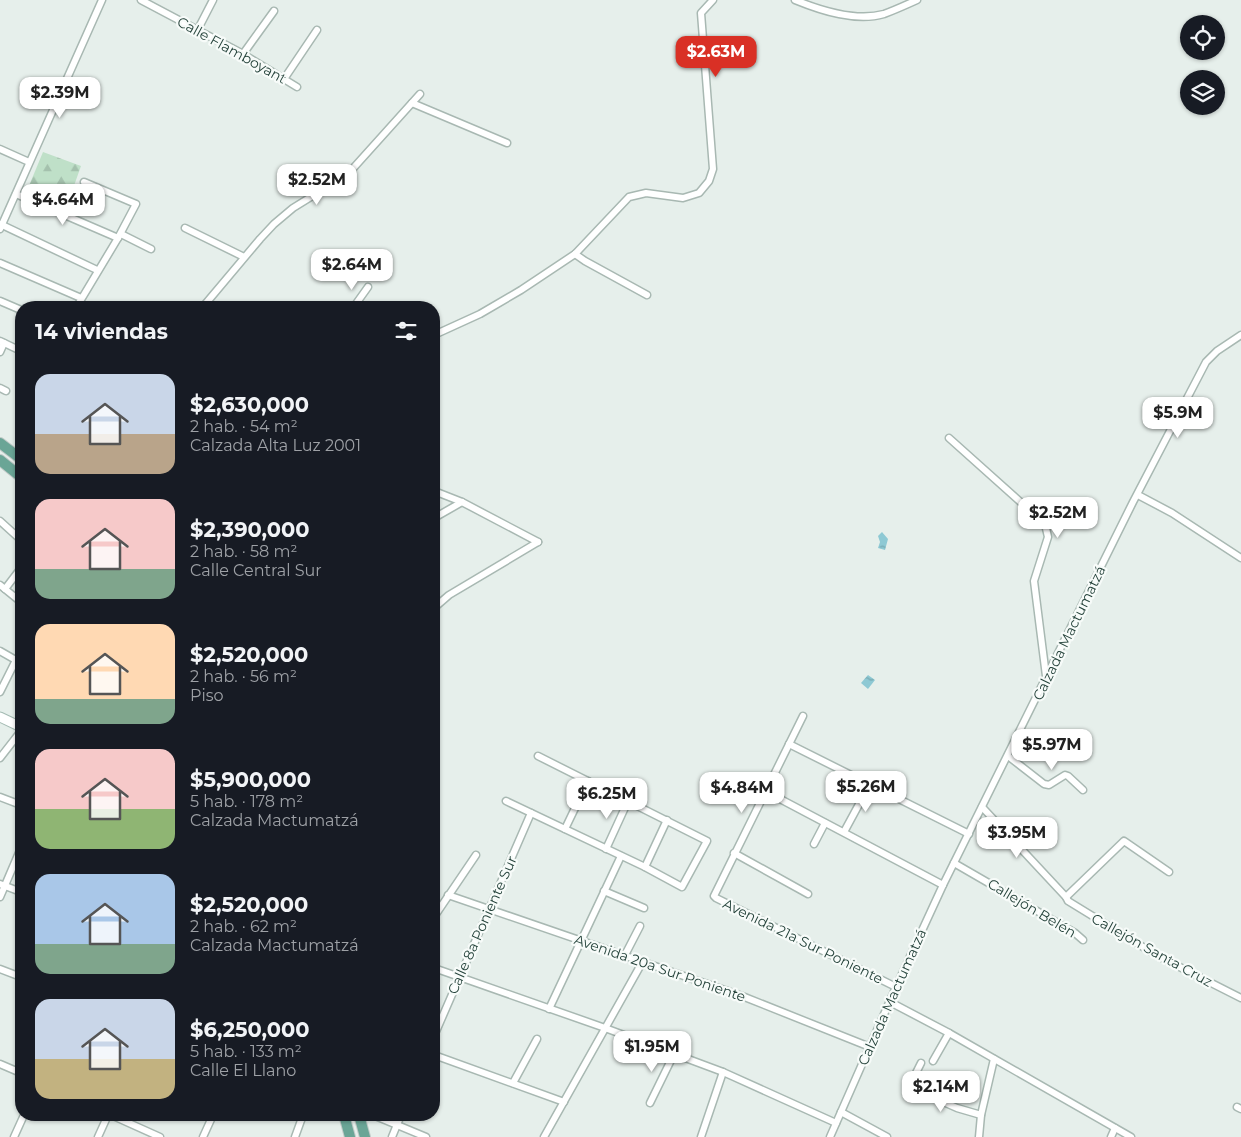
<!DOCTYPE html>
<html lang="es">
<meta charset="utf-8">
<style>
:root{--surface:#171b24;--page:#242831;--text:#f1f3f6;--muted:#9ea1a6;--accent:#d93025}
body{margin:0;font-family:Montserrat,sans-serif;background:var(--page);color:var(--text);height:100vh;display:flex;flex-direction:column;font-size:19px;white-space:nowrap}
*{box-sizing:border-box;margin:0}
p{font-size:16px;color:var(--muted)}
.icon{flex:none;width:28px;height:28px;fill:none;stroke:currentColor;stroke-width:2;stroke-linecap:round;stroke-linejoin:round}
.map{position:relative;flex:1;overflow:hidden}
.details{position:absolute;left:15px;top:301px;width:425px;height:820px;display:flex;flex-direction:column;background:var(--surface);border-radius:20px;box-shadow:0 1px 4px #0004}
.details>*{flex:none}
.fabs{position:absolute;left:1180px;top:15px;display:grid;gap:10px}
.fabs a{display:grid;place-items:center;width:45px;height:45px;border-radius:50%;background:var(--surface);box-shadow:0 1px 4px #0004;font-size:25px}
.price{position:absolute;translate:-50% -42px;padding:0 11px;border-radius:10px;background:#fff;color:#222;font-size:16px;line-height:32px;filter:drop-shadow(0 1px 2px #0008)}
.price::after{content:'';position:absolute;left:50%;top:30px;width:15px;height:11px;margin-left:-8px;background:inherit;clip-path:polygon(0 0,100% 0,50% 100%)}
.price.selected{background:var(--accent);color:#fff}
ul{padding:0;list-style:none}
li{display:flex;align-items:center;gap:15px;height:125px;padding:0 20px}
li span{display:grid;place-items:center;flex:none;width:140px;height:100px;border-radius:15px;color:#555}
li>.icon{margin-inline-start:auto}
span .icon{width:60px;height:60px;fill:#fffc;stroke-width:1}
li b{font-size:21px}
h2{display:flex;justify-content:space-between;align-items:center;height:60px;padding:0 20px;font-size:21px}
.map>svg:first-child{display:block}
.forest{fill:url(#forest-firs)}
.water{fill:url(#water-ripples)}
.lines{fill:none;stroke-linecap:round;stroke-linejoin:round}
.street-casing{stroke:#a8b8b2;stroke-width:9}
.secondary-casing{stroke:#a4bbb3;stroke-width:11}
.primary-casing{stroke:#c2cac8;stroke-width:12}
.street{stroke:#fff;stroke-width:6}
.secondary{stroke:#fff;stroke-width:9}
.primary{stroke:#6aa596;stroke-width:10}
.labels{text-anchor:middle;stroke-width:4.5;stroke-linejoin:round;paint-order:stroke}
.street-label{font-size:14px;fill:#24423a;stroke:#f7fbf9}
</style>
<div class="map">
<svg width="1241" height="1137" viewBox="0 0 1241 1137">
<defs>
<pattern id="forest-firs" width="22" height="20" patternUnits="userSpaceOnUse" patternTransform="scale(1.25)"><rect width="22" height="20" fill="#bfe0c8"/><path d="M5 1l3.5 6h-7zM16 11l3.5 6h-7z" fill="#a4c1ad"/></pattern>
<pattern id="water-ripples" width="26" height="14" patternUnits="userSpaceOnUse" patternTransform="scale(1.25)"><rect width="26" height="14" fill="#8ec9d4"/><path d="M2 4q2-2 4 0t4 0M15 11q2-2 4 0t4 0" fill="none" stroke="#74a5ad"/></pattern>
</defs>
<rect width="100%" height="100%" fill="#e6efeb"/>
<!-- forest -->
<polygon class="forest" points="43,152 81,166 65,211 26,193"/>
<!-- water -->
<g class="water">
<polygon points="882,532 888,539 885,550 878,548 880,542 878,536"/>
<polygon points="868,675 875,680 868,689 861,683"/>
</g>
<g class="lines">
<defs>
<g id="street">
<polyline points="141,0 243,54 297,87"/>
<path d="M795 0C822 11 856 22 884 14 895 10 906 5 917 0"/>
<polyline points="197,31 213,0"/>
<polyline points="243,54 274,11"/>
<polyline points="284,79 317,30"/>
<polyline points="412,103 507,143"/>
<polyline points="0,149 29,162"/>
<polyline points="16,194 118,238"/>
<polyline points="0,224 97,270"/>
<polyline points="185,228 244,257"/>
<polyline points="0,229 102,0"/>
<polyline points="121,234 151,249"/>
<polyline points="575,254 585,261 647,295"/>
<polyline points="0,263 81,298"/>
<polyline points="0,301 21,310"/>
<polyline points="76,308 118,238 136,204 84,182"/>
<polyline points="202,308 260,239 274,224 293,208 348,174 420,94"/>
<polyline points="353,308 368,287"/>
<polyline points="434,335 480,314 521,290 575,254 629,197 646,193 683,198 699,193 709,181 713,169 701,13 713,0"/>
<polyline points="0,341 21,351"/>
<polyline points="0,352 4,343"/>
<polyline points="0,388 6,391"/>
<polyline points="949,438 1045,524 1048,537 1034,581 1046,676"/>
<polyline points="434,491 462,502 538,542"/>
<polyline points="1138,495 1172,513 1241,558"/>
<polyline points="434,518 462,502"/>
<polyline points="0,521 21,540"/>
<polyline points="0,585 21,602"/>
<polyline points="5,589 21,568"/>
<polyline points="434,608 449,595 538,542"/>
<polyline points="0,651 21,663"/>
<polyline points="0,692 16,660"/>
<polyline points="803,716 714,896 716,898 896,987"/>
<polyline points="789,744 969,834"/>
<polyline points="1008,756 1044,784 1049,785 1065,775 1068,776 1083,790"/>
<polyline points="0,758 21,731"/>
<polyline points="765,791 943,885"/>
<polyline points="0,797 21,805"/>
<polyline points="506,801 645,867 682,887 707,841 538,756"/>
<polyline points="982,807 1066,897 1068,901 1156,955 1241,998"/>
<polyline points="565,829 588,781"/>
<polyline points="844,832 870,784"/>
<polyline points="814,844 825,823"/>
<polyline points="606,849 628,801"/>
<polyline points="734,853 808,894"/>
<polyline points="954,863 1075,933 1083,940"/>
<polyline points="645,867 667,820"/>
<polyline points="0,884 21,892"/>
<polyline points="604,891 644,908"/>
<polyline points="448,895 742,996 870,1047"/>
<polyline points="0,897 21,848"/>
<polyline points="1066,897 1124,841 1169,872"/>
<polyline points="434,917 476,855"/>
<polyline points="625,955 640,926"/>
<polyline points="434,968 605,1028 723,1072 836,1123"/>
<polyline points="0,969 21,977"/>
<polyline points="890,1002 949,1033 1131,1137"/>
<polyline points="549,1009 621,856"/>
<polyline points="434,1036 531,813"/>
<polyline points="434,1055 564,1102"/>
<polyline points="933,1061 949,1033"/>
<polyline points="921,1063 909,1087 957,1108 981,1115"/>
<polyline points="0,1064 21,1073"/>
<polyline points="513,1083 537,1039"/>
<polyline points="650,1103 674,1054"/>
<polyline points="1237,1107 1241,1109"/>
<polyline points="841,1112 887,1137"/>
<polyline points="111,1115 160,1137"/>
<polyline points="373,1115 426,1137"/>
<polyline points="14,1137 24,1115"/>
<polyline points="98,1137 108,1115"/>
<polyline points="203,1137 213,1115"/>
<polyline points="295,1137 303,1115"/>
<polyline points="392,1137 401,1115"/>
<polyline points="544,1137 643,961"/>
<polyline points="701,1137 723,1072"/>
<polyline points="830,1137 896,987 943,885 1133,502 1206,362 1217,351 1241,335"/>
<polyline points="979,1137 981,1115 994,1059"/>
<polyline points="1111,1137 1115,1128"/>
</g>
<polyline id="secondary" points="0,717 21,727"/>
<g id="primary">
<polyline points="0,443 21,459"/>
<polyline points="0,460 21,477"/>
<polyline points="344,1115 350,1137"/>
<polyline points="359,1115 365,1137"/>
</g>
</defs>
<!-- street casing -->
<use href="#street" class="street-casing"/>
<!-- secondary casing -->
<use href="#secondary" class="secondary-casing"/>
<!-- primary casing -->
<use href="#primary" class="primary-casing"/>
<!-- street -->
<use href="#street" class="street"/>
<!-- secondary -->
<use href="#secondary" class="secondary"/>
<!-- primary -->
<use href="#primary" class="primary"/>
</g>
<g class="labels">
<!-- street labels -->
<g class="street-label">
<text transform="translate(232 50) rotate(29)" y="5">Calle Flamboyant</text>
<text transform="translate(1069 633) rotate(-64)" y="5">Calzada Mactumatzá</text>
<text transform="translate(1032 908) rotate(31)" y="5">Callejón Belén</text>
<text transform="translate(482 925) rotate(-66)" y="5">Calle 8a Poniente Sur</text>
<text transform="translate(803 941) rotate(26)" y="5">Avenida 21a Sur Poniente</text>
<text transform="translate(1152 950) rotate(29)" y="5">Callejón Santa Cruz</text>
<text transform="translate(660 968) rotate(19)" y="5">Avenida 20a Sur Poniente</text>
<text transform="translate(892 997) rotate(-66)" y="5">Calzada Mactumatzá</text>
</g>
</g>
</svg>
<div class="fabs">
<a><svg class="icon" aria-label="locate" viewBox="0 0 24 24"><circle cx="12" cy="12" r="6"/><path d="M12 2v4M12 18v4M2 12h4M18 12h4"/></svg></a>
<a><svg class="icon" aria-label="layers" viewBox="0 0 24 24"><path d="M12 4l9 5-9 5-9-5zM3 14l9 5 9-5"/></svg></a>
</div>
<b class="price selected" style="left:716px;top:78px">$2.63M</b>
<b class="price" style="left:60px;top:119px">$2.39M</b>
<b class="price" style="left:317px;top:206px">$2.52M</b>
<b class="price" style="left:63px;top:226px">$4.64M</b>
<b class="price" style="left:352px;top:291px">$2.64M</b>
<b class="price" style="left:1178px;top:439px">$5.9M</b>
<b class="price" style="left:1058px;top:539px">$2.52M</b>
<b class="price" style="left:1052px;top:771px">$5.97M</b>
<b class="price" style="left:866px;top:813px">$5.26M</b>
<b class="price" style="left:742px;top:814px">$4.84M</b>
<b class="price" style="left:607px;top:820px">$6.25M</b>
<b class="price" style="left:1017px;top:859px">$3.95M</b>
<b class="price" style="left:652px;top:1073px">$1.95M</b>
<b class="price" style="left:941px;top:1113px">$2.14M</b>
<section class="details">
<h2>14 viviendas<svg class="icon" aria-label="filters" viewBox="0 0 24 24"><path d="M4 7h16M4 17h16"/><circle cx="9" cy="7" r="2"/><circle cx="15" cy="17" r="2"/></svg></h2>
<ul>
<li><span style="background:linear-gradient(#c9d6e8 60%,#b9a48a 0)"><svg class="icon" aria-label="home" viewBox="0 0 24 24"><path d="M3 11l9-7 9 7M6 9v11h12V9"/></svg></span><div><b>$2,630,000</b><p>2 hab. · 54 m²</p><p>Calzada Alta Luz 2001</p></div></li>
<li><span style="background:linear-gradient(#f6c9c9 70%,#7fa58c 0)"><svg class="icon" aria-label="home" viewBox="0 0 24 24"><path d="M3 11l9-7 9 7M6 9v11h12V9"/></svg></span><div><b>$2,390,000</b><p>2 hab. · 58 m²</p><p>Calle Central Sur</p></div></li>
<li><span style="background:linear-gradient(#ffd9b3 75%,#7fa58c 0)"><svg class="icon" aria-label="home" viewBox="0 0 24 24"><path d="M3 11l9-7 9 7M6 9v11h12V9"/></svg></span><div><b>$2,520,000</b><p>2 hab. · 56 m²</p><p>Piso</p></div></li>
<li><span style="background:linear-gradient(#f6c9c9 60%,#8fb573 0)"><svg class="icon" aria-label="home" viewBox="0 0 24 24"><path d="M3 11l9-7 9 7M6 9v11h12V9"/></svg></span><div><b>$5,900,000</b><p>5 hab. · 178 m²</p><p>Calzada Mactumatzá</p></div></li>
<li><span style="background:linear-gradient(#a9c7e8 70%,#7fa58c 0)"><svg class="icon" aria-label="home" viewBox="0 0 24 24"><path d="M3 11l9-7 9 7M6 9v11h12V9"/></svg></span><div><b>$2,520,000</b><p>2 hab. · 62 m²</p><p>Calzada Mactumatzá</p></div></li>
<li><span style="background:linear-gradient(#c9d6e8 60%,#c2b280 0)"><svg class="icon" aria-label="home" viewBox="0 0 24 24"><path d="M3 11l9-7 9 7M6 9v11h12V9"/></svg></span><div><b>$6,250,000</b><p>5 hab. · 133 m²</p><p>Calle El Llano</p></div></li>
</ul>
</section>
</div>
